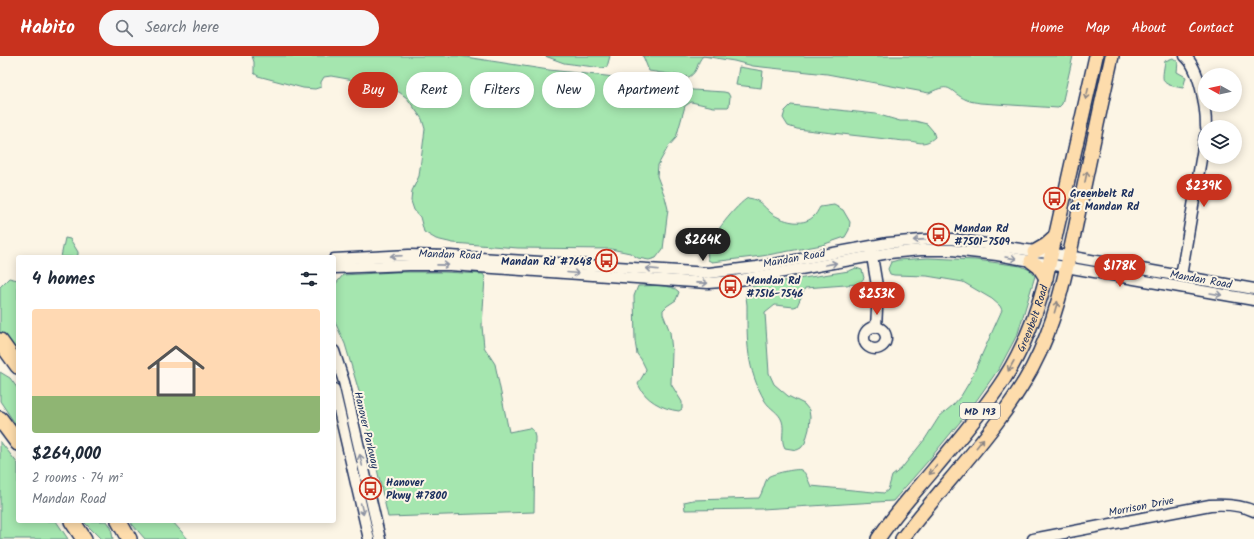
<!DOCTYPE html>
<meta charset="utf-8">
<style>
:root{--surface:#fff;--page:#f6f6f7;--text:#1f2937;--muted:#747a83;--line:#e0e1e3;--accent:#c8321e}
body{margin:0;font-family:Kalam,sans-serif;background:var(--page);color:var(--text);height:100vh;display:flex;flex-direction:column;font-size:15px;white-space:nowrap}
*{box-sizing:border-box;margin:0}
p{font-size:13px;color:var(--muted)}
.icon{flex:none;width:22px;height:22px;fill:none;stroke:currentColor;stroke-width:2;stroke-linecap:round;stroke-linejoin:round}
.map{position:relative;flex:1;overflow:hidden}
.panel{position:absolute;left:16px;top:199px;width:320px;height:268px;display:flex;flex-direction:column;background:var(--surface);border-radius:4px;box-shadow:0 2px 10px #0003}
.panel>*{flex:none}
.guide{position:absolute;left:348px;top:16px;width:380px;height:36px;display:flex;gap:8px}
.needle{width:26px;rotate:278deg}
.tools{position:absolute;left:1198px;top:12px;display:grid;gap:8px}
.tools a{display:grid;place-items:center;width:44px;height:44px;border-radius:50%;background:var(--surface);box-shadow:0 2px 10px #0003;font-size:20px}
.price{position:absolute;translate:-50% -34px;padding:0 9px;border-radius:14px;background:var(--accent);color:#fff;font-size:13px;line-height:26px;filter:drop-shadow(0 1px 2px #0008)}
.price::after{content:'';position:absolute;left:50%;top:24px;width:12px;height:9px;margin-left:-6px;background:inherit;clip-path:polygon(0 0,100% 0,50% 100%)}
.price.selected{background:#222;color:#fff}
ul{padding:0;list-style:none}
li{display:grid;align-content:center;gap:8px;height:212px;padding:0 16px}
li+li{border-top:1px solid var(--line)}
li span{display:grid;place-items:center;height:124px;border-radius:4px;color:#555}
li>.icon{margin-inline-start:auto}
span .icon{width:72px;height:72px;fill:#fffc;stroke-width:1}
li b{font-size:17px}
h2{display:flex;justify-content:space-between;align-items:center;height:48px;padding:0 16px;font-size:17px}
.pill{padding:0 14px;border-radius:18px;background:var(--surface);box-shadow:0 2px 10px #0003;font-size:14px;line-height:36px}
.pill.selected{background:var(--accent);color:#fff}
header{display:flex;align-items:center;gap:24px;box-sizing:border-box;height:56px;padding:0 20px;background:var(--accent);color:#fff}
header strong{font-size:19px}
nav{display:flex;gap:22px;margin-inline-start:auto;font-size:14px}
.search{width:280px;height:36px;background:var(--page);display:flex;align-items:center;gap:10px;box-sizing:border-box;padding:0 14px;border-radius:22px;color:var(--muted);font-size:15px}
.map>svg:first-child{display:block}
.green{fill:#a5e6af;stroke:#608a86}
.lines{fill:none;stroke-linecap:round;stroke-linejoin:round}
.minor-casing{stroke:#1b2f5e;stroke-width:13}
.major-casing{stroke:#1b2f5e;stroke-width:16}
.highway-casing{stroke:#1b2f5e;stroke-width:18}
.minor{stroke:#fcf5e5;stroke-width:10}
.major{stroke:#fddcac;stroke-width:13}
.highway{stroke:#fddcac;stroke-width:15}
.oneway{stroke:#8c8685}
.oneway2{stroke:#8c92a2}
.labels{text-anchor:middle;stroke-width:4;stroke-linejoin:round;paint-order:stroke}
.shield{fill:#fcf5e5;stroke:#5e6a86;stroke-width:1}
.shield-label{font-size:10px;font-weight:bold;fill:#1b2f5e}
.poi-label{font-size:11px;font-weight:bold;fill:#1b2f5e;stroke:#fcf5e5;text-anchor:start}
.street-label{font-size:11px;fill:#1b2f5e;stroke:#fcf5e5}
</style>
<header>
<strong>Habito</strong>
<div class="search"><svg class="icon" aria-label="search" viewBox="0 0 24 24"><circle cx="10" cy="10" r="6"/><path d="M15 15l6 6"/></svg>Search here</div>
<nav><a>Home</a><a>Map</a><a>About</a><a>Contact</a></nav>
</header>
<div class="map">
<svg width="1254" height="483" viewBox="0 0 1254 483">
<rect width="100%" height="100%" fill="#fcf5e5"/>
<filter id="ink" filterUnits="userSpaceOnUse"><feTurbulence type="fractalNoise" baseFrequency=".025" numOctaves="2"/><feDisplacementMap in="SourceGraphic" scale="8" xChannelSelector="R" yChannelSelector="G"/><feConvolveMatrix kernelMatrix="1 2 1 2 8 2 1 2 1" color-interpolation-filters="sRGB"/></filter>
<g filter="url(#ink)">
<!-- green -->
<g class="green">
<polygon points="252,0 459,0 549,14 606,20 670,29 693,34 724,36 728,37 730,41 729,50 728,51 714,51 691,46 685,50 676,82 668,91 658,109 657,120 665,141 668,153 663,193 656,202 649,204 638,202 630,197 611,193 518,192 453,187 436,183 424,176 420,161 414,154 411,145 412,135 419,120 425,73 422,63 407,42 399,36 365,26 331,20 324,21 321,26 321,31 315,33 303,32 258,20 254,17 254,6"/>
<polygon points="545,0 610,0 607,11 602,12 564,7"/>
<path d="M643 0H1073L1062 48 1058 52 980 47C976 46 971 46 967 44 948 36 953 25 929 37L827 18 753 10 734 5 703 0C696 7 699 15 689 21L649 15Z"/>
<path d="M1173 2 1178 6 1177 16 1186 21 1183 32C1159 28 1162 26 1165 5Z"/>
<polygon points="739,11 763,15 761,32 736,29"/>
<path d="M791 49 876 58 900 65H915L927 68 933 75 935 81C923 92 917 84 904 85L797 73 788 70 783 62 785 55Z"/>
<path d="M748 142C759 143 763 150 771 157 782 165 802 171 813 161 816 159 818 154 820 151L834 149 843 154 850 166 849 174 845 181 822 189 762 200 712 206 708 204C708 201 707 197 708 194 709 182 738 147 748 142Z"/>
<polygon points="65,182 70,183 78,196 78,199 75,201 61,201"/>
<path d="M928 202 976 204 1021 210 1030 214 1035 220 1018 277 1000 311 969 355 928 405 893 445 762 453 685 454 684 446 693 444 759 442C763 436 764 427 768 421 771 418 797 412 801 414 807 417 808 425 811 430L884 437 888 434 892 420 901 413 925 383 939 361 953 349 961 340 970 325 1002 254 1000 250 992 243 963 226 927 220 894 219 890 218 888 213 891 206 898 204Z"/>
<path d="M856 212 862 214 864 222 859 228 805 232 797 250 794 251 775 249 765 257 769 317 774 328 788 340 804 348 809 354 810 361 809 373 805 387 801 392 797 394 785 392C780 384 785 374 782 365 779 356 770 353 765 345 746 312 747 286 747 249L746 241 747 232 758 229 849 215Z"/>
<polygon points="395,216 443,216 483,218 485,221 482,270 484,291 495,308 509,376 529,372 533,374 535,381 534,456 388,461 360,339 345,288 334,264 334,230 343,219"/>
<polygon points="9,222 18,224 18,301 0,285 0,231"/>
<path d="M638 230C649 230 672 227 679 236L676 244 667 250 663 254V258L670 276 672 295 671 328 682 346V353L679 355C662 353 645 344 638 328L645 316 646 313 641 303 637 298 635 285 634 240Z"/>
<polygon points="0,316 10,322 18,333 18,372 0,345"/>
<polygon points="0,385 18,408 18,465 56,465 68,483 0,483"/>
<polygon points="83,465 107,465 111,471 113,483 101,483"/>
<polygon points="131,465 172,465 188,483 145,483 132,468"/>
</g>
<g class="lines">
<defs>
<g id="minor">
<path d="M1185 0C1200 13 1206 52 1206 71"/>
<polyline points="871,194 878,236 876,271"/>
<polyline points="334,203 409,199 450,200 709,217 757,211 888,187 921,184 952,183 1068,200 1254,233"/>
<polyline points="334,212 409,209 450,209 708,227 734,225 889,197 921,194 952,194 997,199 1254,244"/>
<polyline points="1181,220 1205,80"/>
<circle cx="875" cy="282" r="11"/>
<polyline points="334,295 344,326 380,483"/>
<polyline points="334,333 369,483"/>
<path d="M1033 483 1210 449C1224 448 1241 449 1254 455"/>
</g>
<g id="major">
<polyline points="1034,196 1046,189 1055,181"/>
<polyline points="1031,205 1039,211 1046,222"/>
<path id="s1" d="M878 483C895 457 916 435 935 412 959 383 984 354 1004 323 1024 292 1037 257 1046 222L1096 0"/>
<path d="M902 483C945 426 998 375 1032 312 1057 265 1067 211 1078 159 1089 106 1100 53 1112 0"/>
</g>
<g id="highway">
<polyline points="0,285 18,310"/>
<polyline points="0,363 18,387"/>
<polyline points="72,465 84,483"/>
<polyline points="119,465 129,483"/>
</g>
</defs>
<!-- minor casing -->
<use href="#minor" class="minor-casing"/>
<!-- major casing -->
<use href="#major" class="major-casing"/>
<!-- highway casing -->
<use href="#highway" class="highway-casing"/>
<!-- minor -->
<use href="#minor" class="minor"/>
<!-- major -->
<use href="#major" class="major"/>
<!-- highway -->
<use href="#highway" class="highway"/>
</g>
<!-- one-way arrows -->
<defs><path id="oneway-shaft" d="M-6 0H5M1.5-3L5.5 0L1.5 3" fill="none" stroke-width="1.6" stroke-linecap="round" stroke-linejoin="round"/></defs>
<g class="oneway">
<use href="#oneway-shaft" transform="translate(1087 38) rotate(103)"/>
<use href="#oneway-shaft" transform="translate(1086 121) rotate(-78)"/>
<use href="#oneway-shaft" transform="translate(1056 251) rotate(-74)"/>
<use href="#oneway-shaft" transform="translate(1011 310) rotate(119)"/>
<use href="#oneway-shaft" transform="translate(980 387) rotate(-52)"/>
<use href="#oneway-shaft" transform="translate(933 414) rotate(130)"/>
</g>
<g class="oneway2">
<use href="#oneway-shaft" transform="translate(919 184) rotate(176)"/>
<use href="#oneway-shaft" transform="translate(396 200) rotate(178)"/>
<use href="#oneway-shaft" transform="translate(1011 202) rotate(10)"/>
<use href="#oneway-shaft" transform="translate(831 208) rotate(-10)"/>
<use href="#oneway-shaft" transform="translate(443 209) rotate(1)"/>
<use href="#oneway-shaft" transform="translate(652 213) rotate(-174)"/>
<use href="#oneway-shaft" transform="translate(573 217) rotate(5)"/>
<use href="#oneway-shaft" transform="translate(702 227) rotate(1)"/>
<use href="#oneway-shaft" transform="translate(1216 238) rotate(10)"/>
<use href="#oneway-shaft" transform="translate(361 404) rotate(-103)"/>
<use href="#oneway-shaft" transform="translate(362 453) rotate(77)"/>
</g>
</g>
<!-- icons -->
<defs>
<symbol id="bus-ring" viewBox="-11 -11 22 22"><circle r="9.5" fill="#fcf5e5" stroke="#c8321e" stroke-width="1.5"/><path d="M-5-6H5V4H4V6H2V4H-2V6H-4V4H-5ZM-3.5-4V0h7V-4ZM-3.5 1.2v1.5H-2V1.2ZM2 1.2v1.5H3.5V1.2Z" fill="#c8321e"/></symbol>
</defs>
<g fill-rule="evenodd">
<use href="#bus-ring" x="1042" y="130" width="25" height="25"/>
<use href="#bus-ring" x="926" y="166" width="25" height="25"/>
<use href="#bus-ring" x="594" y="192" width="25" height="25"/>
<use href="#bus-ring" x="718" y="218" width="25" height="25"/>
<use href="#bus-ring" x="358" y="420" width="25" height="25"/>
</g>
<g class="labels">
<!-- shield labels -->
<rect class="shield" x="960" y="347" width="40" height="16" rx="3"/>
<g class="shield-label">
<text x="980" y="359">MD 193</text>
</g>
<!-- poi labels -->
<g class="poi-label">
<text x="1070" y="141">Greenbelt Rd<tspan x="1070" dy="13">at Mandan Rd</tspan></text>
<text x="954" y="176">Mandan Rd<tspan x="954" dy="13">#7501-7509</tspan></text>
<text x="592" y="209" text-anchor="end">Mandan Rd #7648</text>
<text x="746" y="228">Mandan Rd<tspan x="746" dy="13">#7516-7546</tspan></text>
<text x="386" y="430">Hanover<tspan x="386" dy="13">Pkwy #7800</tspan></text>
</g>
<!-- street labels -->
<g class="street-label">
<text transform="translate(450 198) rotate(2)" y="4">Mandan Road</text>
<text transform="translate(794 202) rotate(-10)" y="4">Mandan Road</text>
<text transform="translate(1201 223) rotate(10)" y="4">Mandan Road</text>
<text dy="4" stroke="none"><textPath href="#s1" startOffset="271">Greenbelt Road</textPath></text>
<text transform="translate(367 374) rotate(77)" y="4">Hanover Parkway</text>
<text transform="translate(1141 450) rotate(-11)" y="4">Morrison Drive</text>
</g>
</g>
</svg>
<div class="tools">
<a><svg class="needle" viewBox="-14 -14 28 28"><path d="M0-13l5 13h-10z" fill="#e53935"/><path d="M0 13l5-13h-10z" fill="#747a83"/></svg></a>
<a><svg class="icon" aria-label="layers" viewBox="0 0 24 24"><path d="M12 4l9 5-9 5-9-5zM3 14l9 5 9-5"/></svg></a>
</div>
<b class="price" style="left:1204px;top:152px">$239K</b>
<b class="price selected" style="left:703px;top:206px">$264K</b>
<b class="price" style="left:1120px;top:232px">$178K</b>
<b class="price" style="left:877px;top:260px">$253K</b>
<div class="guide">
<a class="pill selected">Buy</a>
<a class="pill">Rent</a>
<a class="pill">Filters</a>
<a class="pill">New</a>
<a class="pill">Apartment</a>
</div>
<section class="panel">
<h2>4 homes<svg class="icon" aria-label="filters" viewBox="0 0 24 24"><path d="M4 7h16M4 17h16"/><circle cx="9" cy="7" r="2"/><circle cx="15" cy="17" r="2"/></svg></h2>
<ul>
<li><span style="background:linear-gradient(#ffd9b3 70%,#8fb573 0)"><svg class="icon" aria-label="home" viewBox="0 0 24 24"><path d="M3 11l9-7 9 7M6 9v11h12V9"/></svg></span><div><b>$264,000</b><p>2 rooms · 74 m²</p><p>Mandan Road</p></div></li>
</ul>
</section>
</div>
